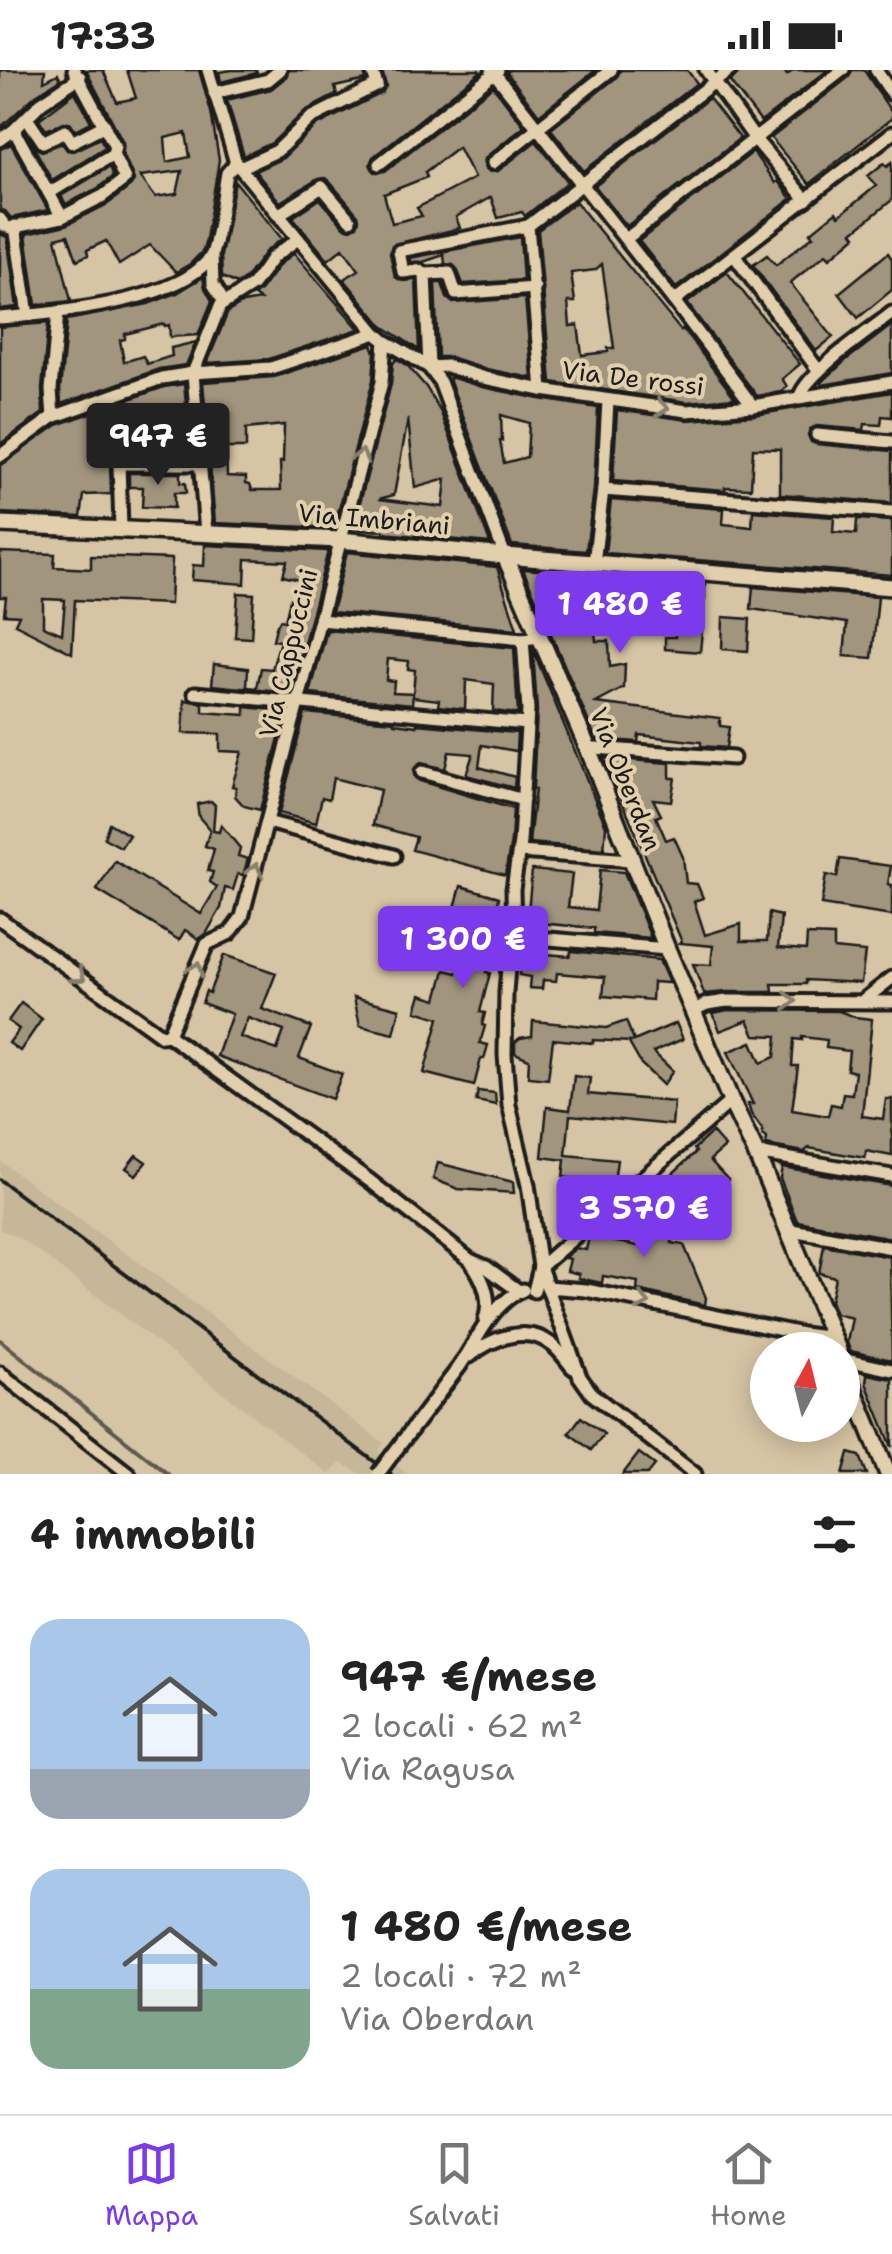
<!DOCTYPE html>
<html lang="it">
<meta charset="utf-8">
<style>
:root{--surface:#fff;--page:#f6f6f6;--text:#222;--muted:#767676;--line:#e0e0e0;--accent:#7c3aed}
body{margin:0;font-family:"Shantell Sans",sans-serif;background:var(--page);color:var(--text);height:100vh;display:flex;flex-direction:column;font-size:38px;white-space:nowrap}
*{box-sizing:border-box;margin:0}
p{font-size:32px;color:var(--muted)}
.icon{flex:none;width:55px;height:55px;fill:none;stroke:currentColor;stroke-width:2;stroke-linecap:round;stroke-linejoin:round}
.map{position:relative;height:1404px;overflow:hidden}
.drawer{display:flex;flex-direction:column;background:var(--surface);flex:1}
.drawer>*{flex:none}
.needle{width:65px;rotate:7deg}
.controls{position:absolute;left:750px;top:1262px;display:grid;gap:20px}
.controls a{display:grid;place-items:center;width:110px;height:110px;border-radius:50%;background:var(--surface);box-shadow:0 5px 25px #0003;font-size:50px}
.price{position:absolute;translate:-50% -85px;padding:0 22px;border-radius:10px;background:var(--accent);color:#fff;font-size:32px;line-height:65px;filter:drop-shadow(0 2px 5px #0008)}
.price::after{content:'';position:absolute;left:50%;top:60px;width:30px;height:22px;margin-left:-15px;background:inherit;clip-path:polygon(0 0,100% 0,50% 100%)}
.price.current{background:#222;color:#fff}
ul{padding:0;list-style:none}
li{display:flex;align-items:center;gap:30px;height:250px;padding:0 30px}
li span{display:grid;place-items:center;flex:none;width:280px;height:200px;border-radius:30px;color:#555}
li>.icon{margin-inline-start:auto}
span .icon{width:120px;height:120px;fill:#fffc;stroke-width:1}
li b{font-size:42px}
h2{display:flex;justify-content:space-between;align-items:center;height:120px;padding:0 30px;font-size:42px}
.status{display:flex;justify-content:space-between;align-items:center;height:70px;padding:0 50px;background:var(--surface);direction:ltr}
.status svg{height:28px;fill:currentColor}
.tabs{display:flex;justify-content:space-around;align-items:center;height:140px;border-top:2px solid var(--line);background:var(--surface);font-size:28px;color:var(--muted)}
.tabs a{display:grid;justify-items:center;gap:5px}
.tabs .current{color:var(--accent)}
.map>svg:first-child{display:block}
.built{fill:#c6b799}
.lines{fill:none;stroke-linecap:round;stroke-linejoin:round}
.stream{stroke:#5f594e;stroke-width:4}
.building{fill:#a1957e;stroke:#1c1c1c;stroke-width:2.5;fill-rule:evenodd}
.street-casing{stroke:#1c1c1c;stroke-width:19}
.secondary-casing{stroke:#1c1c1c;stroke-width:22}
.street{stroke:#e2d0ad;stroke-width:11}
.secondary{stroke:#e2d0ad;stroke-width:15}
.rail{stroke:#1c1c1c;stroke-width:4}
.street-bridge-casing{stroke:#1c1c1c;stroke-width:19;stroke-linecap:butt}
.street-bridge{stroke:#e2d0ad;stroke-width:11}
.oneway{stroke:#897f6c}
.labels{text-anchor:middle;stroke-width:8;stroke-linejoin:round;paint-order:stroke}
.street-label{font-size:25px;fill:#1c1c1c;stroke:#e2d0ad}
</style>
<div class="status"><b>17:33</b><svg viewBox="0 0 49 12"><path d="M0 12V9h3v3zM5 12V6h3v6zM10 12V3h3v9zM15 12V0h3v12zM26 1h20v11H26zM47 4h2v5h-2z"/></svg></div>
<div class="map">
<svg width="892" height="1404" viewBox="0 0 892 1404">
<rect width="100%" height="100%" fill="#d6c5a4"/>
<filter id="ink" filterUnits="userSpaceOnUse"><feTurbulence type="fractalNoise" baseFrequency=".01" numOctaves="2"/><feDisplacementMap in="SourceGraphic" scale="20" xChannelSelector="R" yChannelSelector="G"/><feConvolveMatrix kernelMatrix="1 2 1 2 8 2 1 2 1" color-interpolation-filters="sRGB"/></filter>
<g filter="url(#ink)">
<!-- built -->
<polygon class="built" points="0,1091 384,1373 378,1382 408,1404 362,1404 341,1393 329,1404 39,1182 18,1167 0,1160"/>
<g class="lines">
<!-- stream -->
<polyline class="stream" points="0,1270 168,1404"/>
</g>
<!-- building -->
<g class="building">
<polygon points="0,0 45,0 44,11 58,4 61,9 36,25 0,58"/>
<path d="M86 0H103L117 32 136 28 127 0H199L211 42 219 90 206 169 203 181 190 194 176 202 150 175 119 195 106 171 87 180 88 185 77 190 68 165 56 168 71 231 36 235 26 164 66 155 108 134 131 116 134 110 123 83V72ZM186 63 190 87 167 92 165 68ZM182 101 177 124 155 127 140 106Z"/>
<polygon points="232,0 256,0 257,3 221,12 219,2"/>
<polygon points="289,0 363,0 366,10 335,17 337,24 305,41 272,73 244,86 227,30 271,19 286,7"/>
<path d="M382 0H479L480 2 373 87 370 94 375 102 385 101 493 16 524 56 487 86 484 90 485 98 490 102 498 101 536 71 568 112 525 146 522 142 498 148 491 127 456 147 460 158 392 175 390 183 395 207 403 211 416 210 419 280 383 256 344 209 359 200 343 178 328 190 293 147 320 129 344 157 351 159 357 156 359 149 358 145 329 111 325 108 318 109 280 132 255 101 283 88 316 56 382 23 386 16ZM458 77 474 108 417 138 422 146 392 153 384 124 427 107 425 102Z"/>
<polygon points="509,0 596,0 539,45 507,3"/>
<polygon points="620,0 687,0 697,13 584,101 551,59 617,7"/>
<polygon points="741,0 783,0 787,5 794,0 828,0 761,52 730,12"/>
<polygon points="852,0 864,0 892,43 892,48 809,114 771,68 849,7"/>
<polygon points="75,22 91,52 75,60 70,53 64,52 46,60 39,49"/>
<polygon points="709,28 740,68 627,156 595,116"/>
<polygon points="29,68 36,78 42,81 62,73 67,80 73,81 100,68 105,77 52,110"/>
<polygon points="11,74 48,140 11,148 5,141 0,140 0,79"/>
<polygon points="753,82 775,113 778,111 791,129 676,218 639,171"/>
<polygon points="892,92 892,130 853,162 856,166 830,188 826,184 790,213 833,267 816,281 753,195 767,185 776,195 813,166 810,163 836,142 839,146 876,116 868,106 884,93 887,96"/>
<polygon points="109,97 113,106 98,118 66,134 61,126"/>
<polygon points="235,111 282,169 266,181 246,208 237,214 222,207 221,185"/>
<path d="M576 132 681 261 683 259 735 328 687 332 551 312 538 160ZM602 194 614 278H608V282L582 285 578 255 570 256 568 232H575L571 203 595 200Z"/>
<polygon points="0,164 7,167 17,237 0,239"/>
<polygon points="520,167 523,210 463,214 457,199 453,195 445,194 444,185 423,192 411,192 410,188"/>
<polygon points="294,183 359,259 269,289 207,293 228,242 243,233 260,230 254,226 261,220 280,194"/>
<polygon points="888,183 892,189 892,220 858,248 839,223"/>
<polygon points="727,202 800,294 782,309 787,316 781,322 757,326 687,233"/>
<polygon points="203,207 205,218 212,231 198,265 170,267 169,255 165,256 164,254 125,264 125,269 120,270 124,292 143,286 147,294 172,286 171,278 196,272 186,295 159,299 61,334 60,320 67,250 148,234 177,223"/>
<polygon points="435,213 442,213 447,228 453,233 525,228 532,308 486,299 450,287 438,287"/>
<polygon points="48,253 42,319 43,343 0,374 0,257"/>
<polygon points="892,255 892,303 822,315 821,313 845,291"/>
<path d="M372 274 375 282 373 310 334 458 215 453 203 312 274 307ZM284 355 283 392H280L281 420H252L250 414 246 413V407L227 406 226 378H246V359Z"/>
<path d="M397 289 407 295 426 317 441 343 490 473 384 463V461L353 459 391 314 393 293ZM408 349 415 418 446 409 443 437 379 429 394 425Z"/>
<path d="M450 307 482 317 540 329 598 338 594 419 586 481 512 475 450 312ZM501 345 529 353 527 387 504 393 500 371H502Z"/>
<polygon points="184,314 187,343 185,343 185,385 119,385 113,387 110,394 111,424 84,425 81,447 0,443 0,395 57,355 164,317"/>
<polygon points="892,322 892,347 882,346 881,355 865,354 864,360 817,356 810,359 808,365 811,372 816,374 892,381 892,433 780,424 780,379 753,378 751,418 725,417 725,420 613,411 617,340 688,350 755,345"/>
<polygon points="129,403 180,403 180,413 185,413 186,423 174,423 174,438 142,437 143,417 129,417"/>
<polygon points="611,430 724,439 723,454 752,457 753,441 834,447 833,462 856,464 857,449 892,451 892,505 605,483"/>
<polygon points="205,475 328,481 291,623 212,615 214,594 248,598 247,617 257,618 261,598 272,599 280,571 273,570 276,557 280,550 285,551 290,529 296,530 300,510 283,506 287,491 246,489 245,514 192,510 193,495 204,496"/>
<path d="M0 482 55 484 54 497 91 499V486L172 489 170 534 75 530 72 583 15 554 19 545 4 544 6 527H0ZM43 529 65 530 62 564 43 556Z"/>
<polygon points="347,482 497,497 517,559 332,542"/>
<polygon points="523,499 705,513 705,530 700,530 700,550 703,550 700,582 665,579 665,567 675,567 678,522 572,521 583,545 584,561 595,560 596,571 609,571 610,597 625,594 624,618 596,633 720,648 720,656 729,657 726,678 701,676 701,672 639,665 638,672 596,669"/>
<polygon points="753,517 878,527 872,588 844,586 847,553 751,539"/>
<polygon points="238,523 254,524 251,568 235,567"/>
<polygon points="723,547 750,549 748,581 722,579"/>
<path d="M327 560 514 578 518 644 493 641 494 614 466 610 465 639 438 636 439 630 413 627V623L412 634 310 624ZM388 589 409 591 408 599 415 600 413 623 393 622 394 611 386 610Z"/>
<polygon points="533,580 606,756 604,779 529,773 535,719 533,719 537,640"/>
<polygon points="185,630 203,633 203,642 245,645 245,637 286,641 260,740 244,736 235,726 236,717 232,716 242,682 220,681 220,664 183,663"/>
<polygon points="305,643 394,651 394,653 417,656 417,654 517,663 516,681 482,675 479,697 515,707 514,718 466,705 473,684 449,682 445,699 421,693 413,700 415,708 420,711 513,739 511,771 505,805 412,780 416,767 373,755 380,720 333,708 329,729 322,727 316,753 279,743"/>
<polygon points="604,688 670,693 670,708 675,708 671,731 653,729 661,745 656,747 666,770 674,767 683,787 686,813 697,814 703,828 694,831 705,865 741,854 741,871 767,871 769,843 781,846 778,878 806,880 807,865 834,866 834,879 865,882 861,913 806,910 806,914 772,914 773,922 727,922 704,924 693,894 711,895 713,876 680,873 682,872"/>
<polygon points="211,731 215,735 213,761 219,762 221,755 240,778 238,786 248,789 243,805 238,804 233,820 225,818 221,838 206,864 199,869 185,860 179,870 97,820 115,791 201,844 217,817 210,812 213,802 208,801 214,779 205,776 210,760 199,747 197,734"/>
<polygon points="109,753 129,765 121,777 104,768"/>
<polygon points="840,789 891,796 888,814 892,815 892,846 821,835 826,805 837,807"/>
<polygon points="532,800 572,804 568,837 596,840 600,800 624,802 651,868 594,863 594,858 527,852"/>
<polygon points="461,816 499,827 496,848 500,849 486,902 490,903 480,942 485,943 482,955 485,956 480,973 488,975 484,989 481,989 474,1016 424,1003 439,948 416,941 421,924 437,929 445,900 457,903 463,879 451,876 455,864 448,863"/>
<polygon points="521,876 546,878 546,884 570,886 571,881 659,890 669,913 653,912 652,930 603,926 605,907 557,903 556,911 543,910 542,919 529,918 530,907 519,905"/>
<path d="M224 885 276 903 262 939 311 957 299 988 342 1004 332 1029 217 986 232 944 202 933 206 921 209 923ZM248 948 284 961 277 980 240 967Z"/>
<polygon points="354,927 400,939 394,964 360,956"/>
<polygon points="21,933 42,949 20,981 9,973 19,959 8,951"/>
<path d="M728 940 839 941 855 947 872 949 862 1046 883 1049 886 1029H892V1086L866 1081 865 1088 809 1078 804 1082 766 1075 767 1068 763 1065 762 1059 751 1044 748 1034H753L728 982 752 972 761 993 775 987 777 966 755 965 748 950 720 961 713 943ZM802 967 827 970 826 978 849 981 847 1000 855 1002 852 1024 843 1023 841 1036 831 1034 828 1046 792 1040 798 996H792L794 969 802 970Z"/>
<polygon points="533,951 606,958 626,951 634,971 676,953 683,969 653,982 673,1001 663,1015 641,994 629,973 631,972 593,970 593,973 553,969 548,1009 528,1007 529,989 515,983 515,972 520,968 532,966"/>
<polygon points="574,1006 590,1008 588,1024 674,1032 672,1055 570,1045 566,1085 617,1090 614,1112 563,1107 565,1090 542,1087 547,1037 570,1040"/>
<polygon points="478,1021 495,1023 496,1035 476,1031"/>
<polygon points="712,1062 725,1077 710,1090 728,1110 712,1124 698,1108 686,1119 672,1104 696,1082 694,1079"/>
<polygon points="136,1085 146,1092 136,1105 126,1098"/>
<polygon points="438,1093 513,1112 514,1123 458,1119 433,1109"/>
<polygon points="782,1097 892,1116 892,1168 797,1151 780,1108"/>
<polygon points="655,1130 679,1136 672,1173 684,1175 706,1228 705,1235 637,1220 638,1212 603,1206 602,1213 578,1208 579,1204 567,1201 570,1189 564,1188 576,1178 586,1180 589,1167 644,1177"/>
<polygon points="824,1175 890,1187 892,1290 850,1281 847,1272 852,1248 835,1244 830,1231 835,1207 819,1203"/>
<polygon points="867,1304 892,1309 892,1377 866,1313"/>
<polygon points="581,1347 604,1364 591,1380 569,1363"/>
<polygon points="639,1383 655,1395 648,1404 623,1404"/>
<polygon points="849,1383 860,1386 867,1404 843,1404"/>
</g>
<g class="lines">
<defs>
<g id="street">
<polyline points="208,0 236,93 376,263 385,271 429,297 440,312 505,486"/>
<polyline points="492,0 674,231 753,336"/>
<polyline points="706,0 755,69 806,130"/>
<polyline points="876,0 892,24"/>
<polyline points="214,23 268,10 280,0"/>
<polyline points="27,48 43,72 65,61 72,72 105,55"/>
<polyline points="14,60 62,147"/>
<polyline points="0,70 14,60 41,33 80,7"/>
<polyline points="493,93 611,0"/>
<polyline points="379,94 498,0"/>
<polyline points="240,98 277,81 311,48 377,15 372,0"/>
<polyline points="49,123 113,84"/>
<polyline points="278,145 322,117 350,150"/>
<polyline points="0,149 5,156 10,158 62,147 103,126 125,109 113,84 115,76 74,0"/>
<polyline points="15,156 28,245"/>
<polyline points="528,156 399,181 403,202 418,200 425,204 429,297 447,296 484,308 542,320 687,341 753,336 892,312"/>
<polyline points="626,169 843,0"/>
<polyline points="212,185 213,214 224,232"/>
<polyline points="734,185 819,301"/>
<polyline points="425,204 449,203 456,224 535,218"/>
<polyline points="674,231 892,63"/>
<path d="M0 248C50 244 182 232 211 186 217 176 224 119 227 103L236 93"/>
<polyline points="542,320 528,156 730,0"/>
<path d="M799 329C803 305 871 260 892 243"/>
<polyline points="53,347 51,320 58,242"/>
<polyline points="817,365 892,372"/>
<polyline points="0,386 53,347 162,308 193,303 271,298 376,263"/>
<polyline points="603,420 892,442"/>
<polyline points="121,459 119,394 200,394"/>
<polyline points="206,463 193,303 220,236 253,215 273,187 298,169"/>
<polyline points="594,493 603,420 608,331"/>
<polyline points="320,550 523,569"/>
<polyline points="541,567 523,569 528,640 520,772 513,819 514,866 509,886 506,922 505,985 509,1035 528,1115 540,1197 580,1307 592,1324 695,1404"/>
<polyline points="195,623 526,654"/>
<polyline points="589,681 595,678 733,688"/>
<polyline points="422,702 523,730"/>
<polyline points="267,752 394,786"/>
<polyline points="519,782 631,790"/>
<polyline points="0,849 162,966 168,965 370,1111 470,1190 486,1197 519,1221"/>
<polyline points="514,866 667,879"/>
<polyline points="864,930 892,908"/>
<polyline points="694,940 707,934 727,931 892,932"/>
<polyline points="168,965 207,874 230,863 242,847 382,312 385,271"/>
<polyline points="756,1083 892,1106"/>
<polyline points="786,1159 892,1178"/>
<path d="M472 1193C484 1210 492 1230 485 1250"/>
<polyline points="547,1217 586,1220 802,1264 833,1268"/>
<polyline points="534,1221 540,1197 731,1031"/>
<path d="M470 1286C491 1268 526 1255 551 1274 560 1280 566 1290 573 1298"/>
<polyline points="842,1289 892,1300"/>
<polyline points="0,1303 129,1404"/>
<path d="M402 1372C421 1347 440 1322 459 1297 477 1271 492 1232 523 1220"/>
</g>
<g id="secondary">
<polyline points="0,454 340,470 505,486 892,517"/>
<polyline points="505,486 589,681 667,879 731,1031 756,1083 838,1280"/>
<polyline points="842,1291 888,1404"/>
</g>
</defs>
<!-- street casing -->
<use href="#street" class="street-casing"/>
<!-- secondary casing -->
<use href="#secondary" class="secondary-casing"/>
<!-- street -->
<use href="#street" class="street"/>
<!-- secondary -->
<use href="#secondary" class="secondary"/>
<!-- rail -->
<polyline class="rail" points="0,1110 391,1404"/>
<defs>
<polyline id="street-bridge" points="378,1404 402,1372"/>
</defs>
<!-- street-bridge casing -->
<use href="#street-bridge" class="street-bridge-casing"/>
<!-- street-bridge -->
<use href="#street-bridge" class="street-bridge"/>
</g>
<!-- one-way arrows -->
<defs><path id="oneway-chevron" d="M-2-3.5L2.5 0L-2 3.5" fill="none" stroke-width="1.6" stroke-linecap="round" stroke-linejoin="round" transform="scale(2.5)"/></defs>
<g class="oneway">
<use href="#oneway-chevron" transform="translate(662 338) rotate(7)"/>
<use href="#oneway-chevron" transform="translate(361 386) rotate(-75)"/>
<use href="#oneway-chevron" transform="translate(255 800) rotate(-75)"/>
<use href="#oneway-chevron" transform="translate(196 899) rotate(-67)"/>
<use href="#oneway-chevron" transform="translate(79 906) rotate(36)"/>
<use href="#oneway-chevron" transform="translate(790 931)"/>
<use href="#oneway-chevron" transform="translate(643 1232) rotate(12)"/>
</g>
</g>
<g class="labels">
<!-- street labels -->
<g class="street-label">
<text transform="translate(633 308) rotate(7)" y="9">Via De rossi</text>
<text transform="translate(374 449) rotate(5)" y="9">Via Imbriani</text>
<text transform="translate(288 583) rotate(-76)" y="9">Via Cappuccini</text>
<text transform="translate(626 709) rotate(68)" y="9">Via Oberdan</text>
</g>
</g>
</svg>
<div class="controls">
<a><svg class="needle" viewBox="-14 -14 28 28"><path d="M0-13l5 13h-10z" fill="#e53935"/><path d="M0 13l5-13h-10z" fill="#767676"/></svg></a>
</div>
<b class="price current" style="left:158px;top:418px">947 €</b>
<b class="price" style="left:620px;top:586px">1 480 €</b>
<b class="price" style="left:463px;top:921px">1 300 €</b>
<b class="price" style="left:644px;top:1190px">3 570 €</b>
</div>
<section class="drawer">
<h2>4 immobili<svg class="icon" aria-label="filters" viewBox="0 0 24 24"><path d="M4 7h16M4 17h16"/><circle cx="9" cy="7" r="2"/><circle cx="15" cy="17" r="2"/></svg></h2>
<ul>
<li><span style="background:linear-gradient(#a9c7e8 75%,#9aa5b1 0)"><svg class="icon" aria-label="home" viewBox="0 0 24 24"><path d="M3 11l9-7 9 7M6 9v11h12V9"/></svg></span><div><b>947 €/mese</b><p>2 locali · 62 m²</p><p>Via Ragusa</p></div></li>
<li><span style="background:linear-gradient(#a9c7e8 60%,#7fa58c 0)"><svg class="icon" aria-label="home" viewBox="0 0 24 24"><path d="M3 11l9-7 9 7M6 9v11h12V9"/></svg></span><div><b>1 480 €/mese</b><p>2 locali · 72 m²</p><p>Via Oberdan</p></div></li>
</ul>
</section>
<nav class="tabs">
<a class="current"><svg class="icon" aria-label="map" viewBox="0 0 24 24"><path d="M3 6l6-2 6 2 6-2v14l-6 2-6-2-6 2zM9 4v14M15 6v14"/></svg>Mappa</a>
<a><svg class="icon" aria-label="saved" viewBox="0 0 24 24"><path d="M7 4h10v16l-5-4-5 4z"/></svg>Salvati</a>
<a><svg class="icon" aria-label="home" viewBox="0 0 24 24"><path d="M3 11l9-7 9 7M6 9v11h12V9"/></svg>Home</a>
</nav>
